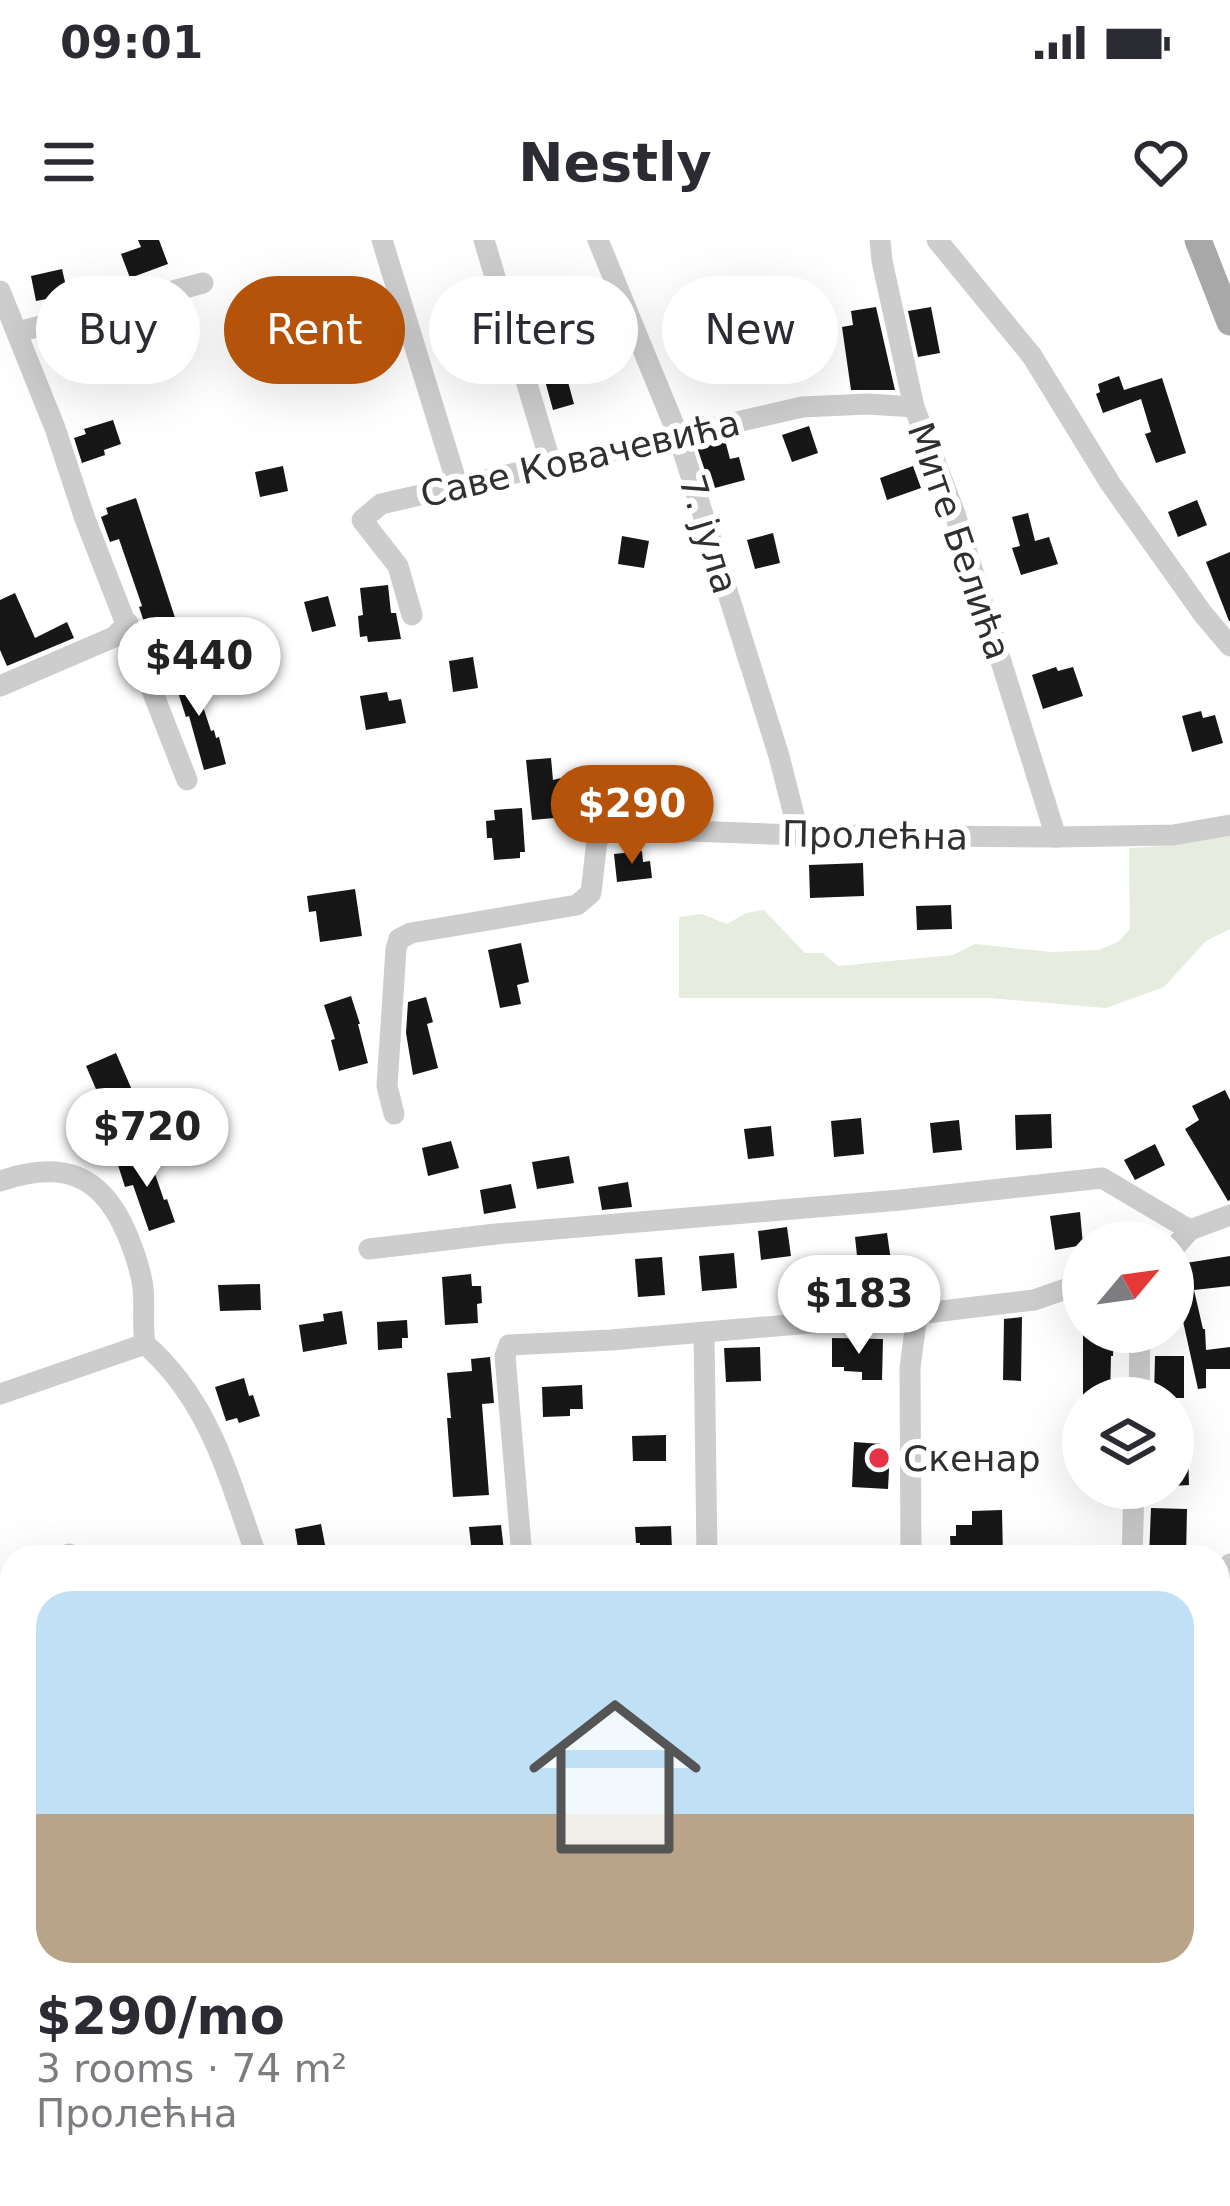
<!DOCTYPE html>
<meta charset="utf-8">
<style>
:root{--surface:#fff;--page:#f2f2f3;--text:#2b2b33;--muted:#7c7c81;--accent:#b45309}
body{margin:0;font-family:"DejaVu Sans",sans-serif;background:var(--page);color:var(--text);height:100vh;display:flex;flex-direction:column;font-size:45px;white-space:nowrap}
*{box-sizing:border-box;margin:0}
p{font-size:39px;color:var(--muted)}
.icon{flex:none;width:66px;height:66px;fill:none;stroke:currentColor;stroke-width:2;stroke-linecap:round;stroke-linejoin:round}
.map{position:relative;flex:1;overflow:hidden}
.side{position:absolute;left:0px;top:1305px;width:1230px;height:663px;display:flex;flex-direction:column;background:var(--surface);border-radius:36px 36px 0 0;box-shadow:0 12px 48px #0002}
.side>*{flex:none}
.banner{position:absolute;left:36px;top:36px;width:1158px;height:108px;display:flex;gap:24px}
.needle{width:78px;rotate:61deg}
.controls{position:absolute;left:1062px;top:981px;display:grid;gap:24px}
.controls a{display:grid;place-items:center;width:132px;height:132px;border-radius:50%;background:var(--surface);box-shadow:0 12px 48px #0002;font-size:60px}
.price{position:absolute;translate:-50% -102px;padding:0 27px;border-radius:42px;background:#fff;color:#222;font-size:39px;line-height:78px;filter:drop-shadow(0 3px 6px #0008)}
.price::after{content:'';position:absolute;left:50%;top:72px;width:36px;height:27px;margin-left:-18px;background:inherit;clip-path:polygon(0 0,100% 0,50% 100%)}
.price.active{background:var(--accent);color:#fff}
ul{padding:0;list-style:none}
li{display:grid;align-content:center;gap:24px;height:636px;padding:0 36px}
li span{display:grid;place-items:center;height:372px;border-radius:36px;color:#555}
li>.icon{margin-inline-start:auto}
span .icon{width:216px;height:216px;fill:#fffc;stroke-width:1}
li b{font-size:51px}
.tag{padding:0 42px;border-radius:54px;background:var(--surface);box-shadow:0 12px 48px #0002;font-size:42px;line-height:108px}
.tag.active{background:var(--accent);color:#fff}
.status{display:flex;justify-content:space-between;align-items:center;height:84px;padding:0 60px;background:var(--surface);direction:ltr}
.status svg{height:33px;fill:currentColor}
header{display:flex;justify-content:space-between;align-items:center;height:156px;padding:0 36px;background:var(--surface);font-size:54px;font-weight:800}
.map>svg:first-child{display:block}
.green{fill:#e7edde}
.building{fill:#171717}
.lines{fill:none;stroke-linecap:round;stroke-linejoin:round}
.minor{stroke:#cdcdcd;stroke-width:21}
.major{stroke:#a8a8a8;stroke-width:27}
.poi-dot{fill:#e73248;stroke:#fff;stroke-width:4.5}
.labels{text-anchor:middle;stroke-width:12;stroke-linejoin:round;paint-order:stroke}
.street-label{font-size:36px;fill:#303030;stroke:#fff}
.poi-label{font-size:36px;fill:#303030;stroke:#fff;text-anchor:start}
</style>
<div class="status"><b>09:01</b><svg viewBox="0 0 49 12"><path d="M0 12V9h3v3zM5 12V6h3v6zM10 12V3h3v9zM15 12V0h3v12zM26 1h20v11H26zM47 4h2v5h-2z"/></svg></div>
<header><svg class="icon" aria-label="menu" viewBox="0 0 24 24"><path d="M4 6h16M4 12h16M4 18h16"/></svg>Nestly<svg class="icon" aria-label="heart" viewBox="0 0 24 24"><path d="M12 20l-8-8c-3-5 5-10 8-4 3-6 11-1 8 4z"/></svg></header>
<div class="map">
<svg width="1230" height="1966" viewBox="0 0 1230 1966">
<rect width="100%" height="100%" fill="#fff"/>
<!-- green -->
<g class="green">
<polygon points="1230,592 1230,689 1206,701 1164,747 1106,768 990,758 679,758 679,677 702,674 727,684 746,673 764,670 805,713 823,713 838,726 953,715 975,704 1051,712 1099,710 1118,702 1130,689 1129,608 1164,606"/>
<polygon points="1230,1371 1230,1662 1218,1690 1218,1384"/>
<polygon points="0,1823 12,1842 12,1956 84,1956 91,1966 0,1966"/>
<polygon points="729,1956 941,1956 928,1966 714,1966"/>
</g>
<!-- building -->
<g class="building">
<polygon points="138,0 159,0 168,24 130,38 121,14 141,7"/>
<polygon points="62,29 68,55 36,61 31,36"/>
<polygon points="704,61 709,76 702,79 705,86 680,95 672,73"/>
<polygon points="275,62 278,73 284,72 289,96 268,101 266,96 249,100 243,69"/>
<polygon points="876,67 895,150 851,150 842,87 853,85 851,71"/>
<polygon points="931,67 940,113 918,117 908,71"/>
<polygon points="84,90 93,120 59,131 50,99"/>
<polygon points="565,131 574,164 553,170 544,137"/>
<polygon points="1119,136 1124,150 1162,138 1186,213 1156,223 1145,194 1151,192 1141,159 1103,173 1096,154 1100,152 1098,144"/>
<polygon points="113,180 121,204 104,210 105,215 82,223 74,198 86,194 84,189"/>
<polygon points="809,186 818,213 792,222 782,195"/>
<polygon points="725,200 730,219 739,217 745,240 711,249 697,207"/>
<polygon points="283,226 288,251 260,257 255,232"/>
<polygon points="913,226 921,248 887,260 880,238"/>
<polygon points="136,258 180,393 151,403 139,367 142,366 119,299 110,302 101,277 108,274 106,268"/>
<polygon points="1197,260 1207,285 1178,297 1168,272"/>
<polygon points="1028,273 1035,301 1049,297 1058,324 1021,335 1012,308 1020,306 1012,277"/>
<polygon points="773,293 780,323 755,329 747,300"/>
<polygon points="622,296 649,301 644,328 618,324"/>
<polygon points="1230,312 1230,381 1229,381 1206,322"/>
<polygon points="388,345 391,373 396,373 401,399 368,402 367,396 360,397 358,376 363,375 360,348"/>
<polygon points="15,353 35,398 67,382 74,398 7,426 0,410 0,360"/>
<polygon points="328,356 336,386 312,392 304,362"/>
<polygon points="473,417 478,448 453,452 449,421"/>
<polygon points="1056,427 1058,431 1073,427 1083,456 1043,469 1032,435"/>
<polygon points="199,428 205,445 197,448 211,491 214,490 216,498 219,497 226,524 204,530 189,476 186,477 173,437"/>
<polygon points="387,452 389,461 401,459 406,483 366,490 360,456"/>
<polygon points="1201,471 1203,478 1215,475 1223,503 1192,512 1182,476"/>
<polygon points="551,518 553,540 561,538 565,577 532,580 526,520"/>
<polygon points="522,568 525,612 520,612 520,618 494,620 492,598 487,598 486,581 495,580 494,570"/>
<polygon points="642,611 643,622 650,621 652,638 617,642 614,614"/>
<polygon points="863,623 864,656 810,658 809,625"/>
<polygon points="355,649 362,696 320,702 316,671 309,672 307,656"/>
<polygon points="951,665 952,689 917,690 916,666"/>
<polygon points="521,703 529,742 517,745 521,764 500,768 488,710"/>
<polygon points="351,756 360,784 358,784 368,823 339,831 331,800 335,799 324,765"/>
<polygon points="426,757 433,782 427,784 438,828 413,835 406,793 408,762"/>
<polygon points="116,813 132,850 102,863 86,826"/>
<polygon points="1225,850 1230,860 1230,960 1228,961 1185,889 1199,880 1192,866"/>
<polygon points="1051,874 1052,908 1016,910 1015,875"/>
<polygon points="861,878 864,914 834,917 831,881"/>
<polygon points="959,880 962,910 933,913 930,883"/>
<polygon points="771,886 774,916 748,919 744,889"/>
<polygon points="451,901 459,928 428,936 422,908"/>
<polygon points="1155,904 1165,925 1135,940 1124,920"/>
<polygon points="147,911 164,960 167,959 175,982 149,991 133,945 125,947 117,922"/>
<polygon points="569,916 574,943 537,949 532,922"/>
<polygon points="628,942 632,967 602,970 598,947"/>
<polygon points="511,944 516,968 484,974 480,950"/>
<polygon points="1080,972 1083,1005 1055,1010 1050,976"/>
<polygon points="787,987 791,1016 761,1020 758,991"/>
<polygon points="887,993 891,1021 858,1025 855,997"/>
<polygon points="734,1013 737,1048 702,1051 699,1016"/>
<polygon points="1230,1016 1230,1046 1194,1050 1203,1089 1205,1089 1206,1110 1230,1107 1230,1129 1206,1129 1206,1148 1198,1149 1173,1036 1173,1025"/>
<polygon points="662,1017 665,1055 638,1057 635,1019"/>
<polygon points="471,1034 472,1046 481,1046 482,1063 477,1064 478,1083 445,1085 442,1037"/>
<polygon points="260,1044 261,1070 220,1071 218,1045"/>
<polygon points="342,1071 347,1104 303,1112 299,1085 324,1081 323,1074"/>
<polygon points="1022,1077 1021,1141 1003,1140 1004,1079"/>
<polygon points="407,1080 408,1098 402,1098 402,1108 378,1110 377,1082"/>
<polygon points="1083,1092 1114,1092 1113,1116 1111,1116 1110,1158 1083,1158"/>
<polygon points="832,1098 883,1099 882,1140 862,1140 862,1132 844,1131 844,1127 832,1127"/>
<polygon points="760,1107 761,1141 726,1142 724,1108"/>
<polygon points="1155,1116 1184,1116 1184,1158 1154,1158"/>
<polygon points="490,1117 494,1163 482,1164 489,1255 453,1257 447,1178 451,1178 447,1133 472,1131 471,1119"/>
<polygon points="244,1138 249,1156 253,1155 260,1176 239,1183 237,1178 226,1181 215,1147"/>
<polygon points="582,1145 583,1169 570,1169 570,1176 543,1177 542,1147"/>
<polygon points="1173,1182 1187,1182 1189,1245 1173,1246"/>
<polygon points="666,1195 666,1221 633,1221 632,1196"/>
<polygon points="854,1202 882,1204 881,1209 890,1209 888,1249 852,1247"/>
<polygon points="1151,1268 1187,1269 1186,1317 1149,1317"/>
<polygon points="1002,1270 1003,1317 951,1315 950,1296 956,1296 956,1285 972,1285 972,1271"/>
<polygon points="321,1284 326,1310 299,1315 295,1289"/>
<polygon points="501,1285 504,1311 472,1314 469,1287"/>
<polygon points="671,1286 672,1310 640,1311 640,1303 636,1303 635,1287"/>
</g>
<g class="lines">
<!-- minor -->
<g class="minor">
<polyline points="382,0 458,247"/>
<polyline points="484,0 551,224"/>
<polyline points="598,0 678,195 779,516 799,595"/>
<polyline points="880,0 882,21 914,167 954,271 1056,597"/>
<polyline points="937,0 1032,116 1110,243 1203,374 1230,406"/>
<polyline points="0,51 55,188 85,279 187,540"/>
<polyline points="18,92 203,43"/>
<polyline points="412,375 398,326 362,280 381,264 802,167 868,164 914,167"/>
<polyline points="0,446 114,397 128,383"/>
<polyline points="394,874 387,846 396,709 399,699 411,693 577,665 591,653 597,600 609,588 799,595 1056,597 1173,595 1230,585"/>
<path d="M0 941C62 920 101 933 127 994 134 1011 141 1030 143 1048 145 1067 142 1085 145 1104 211 1162 228 1237 257 1317"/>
<polyline points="369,1009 496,994 900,960 1102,938 1190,990"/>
<polyline points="1173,1009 1190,990 1230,975"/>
<polyline points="704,1092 707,1317"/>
<polyline points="0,1154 145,1104"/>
<polyline points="1139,1158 1140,1092"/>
<polyline points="69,1314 70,1317"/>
<polyline points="522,1317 505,1116 509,1105 611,1100 917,1074 1034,1060 1083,1043"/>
<polyline points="911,1317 910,1128 917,1074"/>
<polyline points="1132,1317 1134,1248"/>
<polyline points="1218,1342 1230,1324"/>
<polyline points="604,1966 619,1956"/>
</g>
<!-- major -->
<polyline class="major" points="1198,0 1230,82"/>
</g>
<!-- markers -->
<circle class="poi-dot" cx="879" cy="1218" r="12"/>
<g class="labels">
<!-- street labels -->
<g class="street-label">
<text transform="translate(580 218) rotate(-13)" y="13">Саве Ковачевића</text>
<text transform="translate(709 294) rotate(73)" y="13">7. јула</text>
<text transform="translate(960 301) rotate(71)" y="13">Мите Белића</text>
<text transform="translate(875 595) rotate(1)" y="13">Пролећна</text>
</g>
<!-- poi labels -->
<g class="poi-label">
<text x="903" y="1231">Скенар</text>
</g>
</g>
</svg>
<div class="controls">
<a><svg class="needle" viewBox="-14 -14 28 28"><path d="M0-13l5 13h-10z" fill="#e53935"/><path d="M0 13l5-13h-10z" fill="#7c7c81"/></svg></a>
<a><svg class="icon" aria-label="layers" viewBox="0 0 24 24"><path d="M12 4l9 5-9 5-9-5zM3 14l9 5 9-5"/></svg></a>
</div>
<b class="price" style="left:199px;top:479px">$440</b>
<b class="price active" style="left:632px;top:627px">$290</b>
<b class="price" style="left:147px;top:950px">$720</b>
<b class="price" style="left:859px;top:1117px">$183</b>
<div class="banner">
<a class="tag">Buy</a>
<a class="tag active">Rent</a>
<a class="tag">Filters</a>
<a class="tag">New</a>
</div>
<section class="side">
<ul>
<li><span style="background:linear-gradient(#bfe0f5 60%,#b9a48a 0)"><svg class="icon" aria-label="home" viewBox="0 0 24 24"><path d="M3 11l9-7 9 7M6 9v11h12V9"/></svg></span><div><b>$290/mo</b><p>3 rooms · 74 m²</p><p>Пролећна</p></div></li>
</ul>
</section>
</div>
